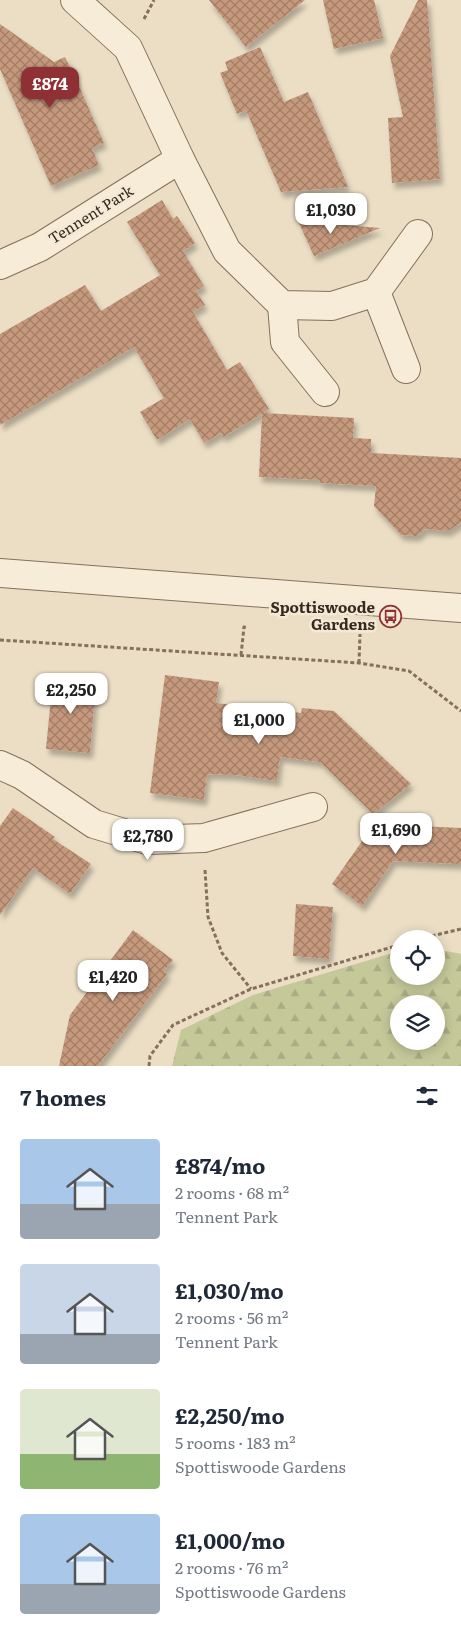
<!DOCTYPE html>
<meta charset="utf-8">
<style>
:root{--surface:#fff;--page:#f6f6f7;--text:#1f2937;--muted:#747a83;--accent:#8f3035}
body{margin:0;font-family:Literata,serif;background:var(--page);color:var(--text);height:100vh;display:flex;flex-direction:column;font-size:19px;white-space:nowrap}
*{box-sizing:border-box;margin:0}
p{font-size:16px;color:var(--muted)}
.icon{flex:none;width:28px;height:28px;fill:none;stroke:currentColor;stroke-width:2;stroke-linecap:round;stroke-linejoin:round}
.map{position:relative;height:1066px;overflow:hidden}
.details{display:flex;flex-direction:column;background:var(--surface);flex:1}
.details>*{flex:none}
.tools{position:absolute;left:390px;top:930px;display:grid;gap:10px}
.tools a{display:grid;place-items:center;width:55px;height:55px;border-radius:50%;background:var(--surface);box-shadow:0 2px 12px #0003;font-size:25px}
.price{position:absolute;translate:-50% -42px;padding:0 11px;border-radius:10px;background:#fff;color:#222;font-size:16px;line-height:32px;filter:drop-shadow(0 1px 2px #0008)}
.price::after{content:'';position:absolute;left:50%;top:30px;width:15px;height:11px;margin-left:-8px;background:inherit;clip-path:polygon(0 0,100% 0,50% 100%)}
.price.on{background:var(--accent);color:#fff}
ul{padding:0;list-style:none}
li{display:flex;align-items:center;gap:15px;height:125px;padding:0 20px}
li span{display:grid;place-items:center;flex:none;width:140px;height:100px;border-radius:5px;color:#555}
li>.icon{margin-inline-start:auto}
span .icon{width:60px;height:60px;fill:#fffc;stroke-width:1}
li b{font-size:21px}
h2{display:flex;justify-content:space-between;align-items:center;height:60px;padding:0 20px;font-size:21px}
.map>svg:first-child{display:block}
.forest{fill:url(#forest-firs);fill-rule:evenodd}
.building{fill:url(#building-cross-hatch);filter:url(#shadow)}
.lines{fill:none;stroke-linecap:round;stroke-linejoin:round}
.minor-casing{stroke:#85705c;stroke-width:30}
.path{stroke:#85705c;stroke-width:3;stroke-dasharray:4 2.5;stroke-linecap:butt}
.minor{stroke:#f6ecd7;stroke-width:28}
.labels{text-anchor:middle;stroke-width:5;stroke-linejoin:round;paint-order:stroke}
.street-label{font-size:15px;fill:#36291f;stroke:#f3e9d4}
.poi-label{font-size:15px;font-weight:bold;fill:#36291f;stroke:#f3e9d4;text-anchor:end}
</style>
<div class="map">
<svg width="461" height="1066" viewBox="0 0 461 1066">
<defs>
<pattern id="forest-firs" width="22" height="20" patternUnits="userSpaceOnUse" patternTransform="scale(1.25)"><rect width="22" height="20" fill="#c5c899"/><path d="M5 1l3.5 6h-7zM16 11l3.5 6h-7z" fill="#aaac83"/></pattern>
<pattern id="building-cross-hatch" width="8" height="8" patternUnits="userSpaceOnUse" patternTransform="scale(1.25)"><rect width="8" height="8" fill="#c6997d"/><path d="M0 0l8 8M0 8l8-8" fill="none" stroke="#a27d66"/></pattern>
<filter id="shadow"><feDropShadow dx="3" dy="5.5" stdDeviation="2.5" flood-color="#0004"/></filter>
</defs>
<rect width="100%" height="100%" fill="#ebdec5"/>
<!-- forest -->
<path class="forest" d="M436 949 461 954V1066H172L181 1030 253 995 399 951V976H436ZM399 1004H436V1041H399Z"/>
<!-- building -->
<g class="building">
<polygon points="209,0 305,0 246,47"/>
<polygon points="323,0 374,0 383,38 334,49"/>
<polygon points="418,0 427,0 440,179 392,183 388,118 403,117 390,56"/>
<polygon points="0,24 54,62 65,57 75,77 104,143 92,148 99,165 51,186 0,69"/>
<polygon points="260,47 284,102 308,92 348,187 281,192 246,110 237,114 220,73 228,70 225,62"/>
<polygon points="162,200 173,219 177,216 195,243 183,251 204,286 196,291 205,305 193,312 227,370 240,362 269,409 263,413 354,418 353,438 371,439 371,453 461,458 461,523 448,531 425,529 417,536 401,535 374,506 376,486 320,483 320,480 259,477 262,414 223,437 221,433 204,443 190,419 157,440 140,412 164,398 134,347 0,425 0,334 85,285 101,311 160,275 127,222"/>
<polygon points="298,221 380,228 314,256"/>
<polygon points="165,675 219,682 216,703 301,713 302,708 334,711 411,784 373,814 320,762 280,757 277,781 235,775 207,774 204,800 150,793"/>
<polygon points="53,677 96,682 90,753 46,749"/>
<polygon points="13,808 55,837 53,839 91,864 70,894 33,868 0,915 0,826"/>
<polygon points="374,824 461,828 461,864 393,861 362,906 332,884"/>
<polygon points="296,904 333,907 329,959 293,956"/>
<polygon points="133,930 173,960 164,971 167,974 98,1066 59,1066 70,1015"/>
</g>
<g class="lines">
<defs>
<g id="minor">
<polyline points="75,0 128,48 180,159 227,251 282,305 332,306 376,292 418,234"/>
<polyline points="0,265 40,247 180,159"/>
<polyline points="376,292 406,369"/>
<polyline points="282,305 285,342 325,392"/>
<polyline points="0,573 461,608"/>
<polyline points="0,765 22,775 94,824 147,840 204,838 313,807"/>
</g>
</defs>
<!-- minor casing -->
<use href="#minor" class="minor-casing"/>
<!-- path -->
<g class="path">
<polyline points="144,19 154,0"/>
<polyline points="0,640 359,663 409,671 461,711"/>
<polyline points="241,655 244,627 248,628"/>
<polyline points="359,663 360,634"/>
<polyline points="205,870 208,917 222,953 251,989"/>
<polyline points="419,939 461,929"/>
<polyline points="149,1066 150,1056 173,1025 251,989 399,945"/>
</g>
<!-- minor -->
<use href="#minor" class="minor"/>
</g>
<!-- icons -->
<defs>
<symbol id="bus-ring" viewBox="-11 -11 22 22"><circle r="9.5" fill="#f3e9d4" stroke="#8f3035" stroke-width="1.5"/><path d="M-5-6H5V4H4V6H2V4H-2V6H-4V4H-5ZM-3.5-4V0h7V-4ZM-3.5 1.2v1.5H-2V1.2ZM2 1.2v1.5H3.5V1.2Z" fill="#8f3035"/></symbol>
</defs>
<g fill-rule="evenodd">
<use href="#bus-ring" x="378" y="604" width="25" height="25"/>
</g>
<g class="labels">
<!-- street labels -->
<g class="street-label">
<text transform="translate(91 215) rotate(-32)" y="5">Tennent Park</text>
</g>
<!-- poi labels -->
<g class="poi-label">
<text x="375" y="613">Spottiswoode<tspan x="375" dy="17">Gardens</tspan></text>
</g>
</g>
</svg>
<div class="tools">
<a><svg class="icon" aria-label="locate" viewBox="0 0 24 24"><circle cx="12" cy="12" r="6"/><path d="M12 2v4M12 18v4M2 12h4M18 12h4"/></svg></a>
<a><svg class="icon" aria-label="layers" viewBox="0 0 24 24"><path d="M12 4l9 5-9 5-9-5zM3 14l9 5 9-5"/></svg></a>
</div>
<b class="price on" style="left:50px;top:109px">£874</b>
<b class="price" style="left:331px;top:235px">£1,030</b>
<b class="price" style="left:71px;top:715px">£2,250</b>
<b class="price" style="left:259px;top:745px">£1,000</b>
<b class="price" style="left:396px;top:855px">£1,690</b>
<b class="price" style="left:148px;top:861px">£2,780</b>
<b class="price" style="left:113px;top:1002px">£1,420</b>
</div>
<section class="details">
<h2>7 homes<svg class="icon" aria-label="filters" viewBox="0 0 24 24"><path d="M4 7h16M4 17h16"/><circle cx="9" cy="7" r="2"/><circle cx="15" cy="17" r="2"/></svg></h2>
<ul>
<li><span style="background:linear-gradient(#a9c7e8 65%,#9aa5b1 0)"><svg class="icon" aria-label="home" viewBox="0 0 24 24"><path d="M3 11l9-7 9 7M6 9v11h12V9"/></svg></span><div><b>£874/mo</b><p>2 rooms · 68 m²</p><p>Tennent Park</p></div></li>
<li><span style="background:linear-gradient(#c9d6e8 70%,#9aa5b1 0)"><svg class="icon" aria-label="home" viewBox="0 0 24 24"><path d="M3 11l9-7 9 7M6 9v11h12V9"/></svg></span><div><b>£1,030/mo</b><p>2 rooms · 56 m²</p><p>Tennent Park</p></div></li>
<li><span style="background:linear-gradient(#dfe7d0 65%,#8fb573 0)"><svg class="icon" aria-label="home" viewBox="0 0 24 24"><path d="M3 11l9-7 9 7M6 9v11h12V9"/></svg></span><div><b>£2,250/mo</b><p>5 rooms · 183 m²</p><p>Spottiswoode Gardens</p></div></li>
<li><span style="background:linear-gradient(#a9c7e8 70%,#9aa5b1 0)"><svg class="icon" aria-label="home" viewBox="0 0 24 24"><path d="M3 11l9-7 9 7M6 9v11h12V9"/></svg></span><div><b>£1,000/mo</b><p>2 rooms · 76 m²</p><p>Spottiswoode Gardens</p></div></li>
</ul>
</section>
